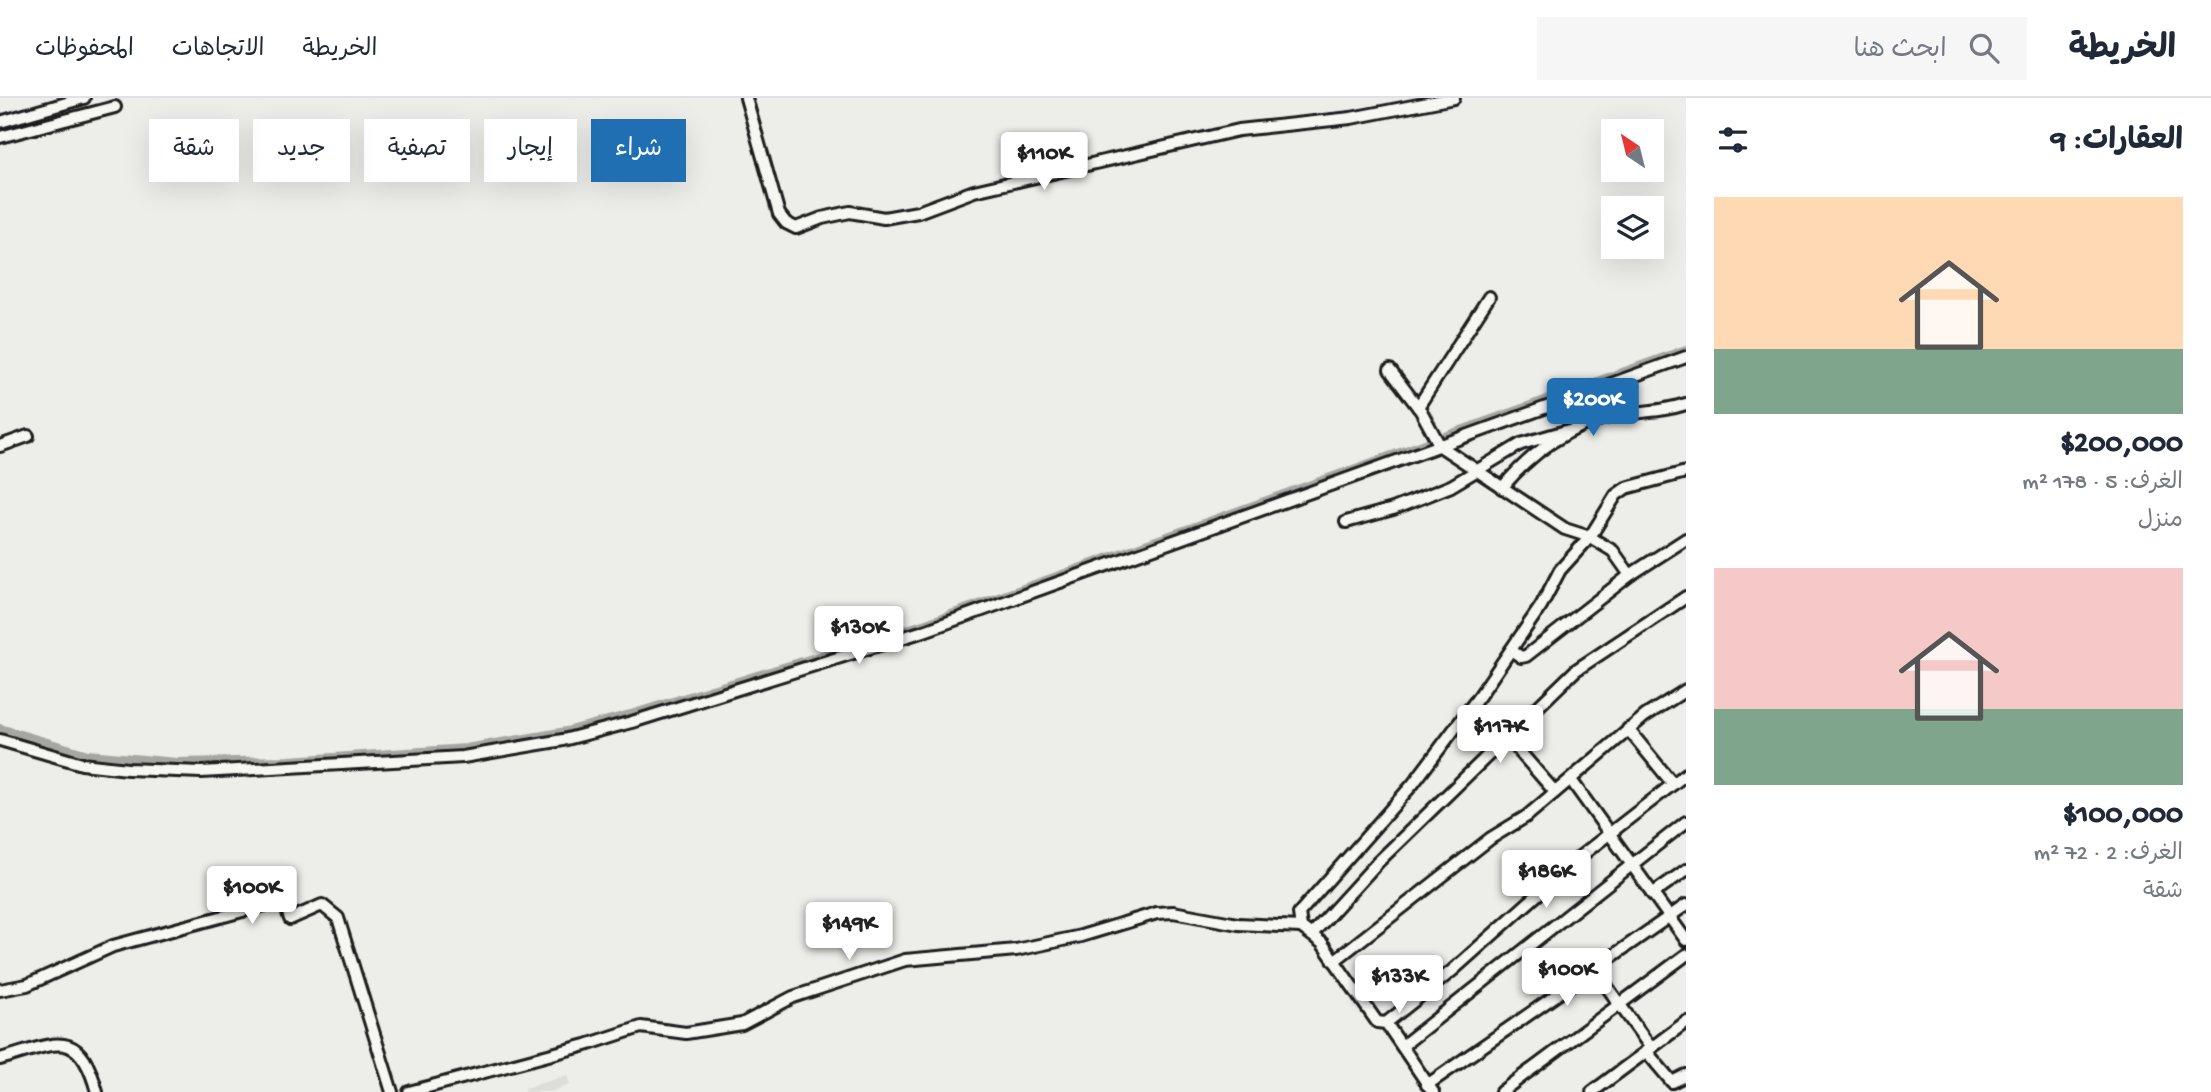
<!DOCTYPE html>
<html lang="ar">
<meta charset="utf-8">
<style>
:root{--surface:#fff;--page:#f6f6f7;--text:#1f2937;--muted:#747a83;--line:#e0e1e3;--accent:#1f6fb2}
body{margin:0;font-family:"Gochi Hand","Playpen Sans Arabic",sans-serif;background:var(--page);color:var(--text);direction:rtl;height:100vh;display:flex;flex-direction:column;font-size:26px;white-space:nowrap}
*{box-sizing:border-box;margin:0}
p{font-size:23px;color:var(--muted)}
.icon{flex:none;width:38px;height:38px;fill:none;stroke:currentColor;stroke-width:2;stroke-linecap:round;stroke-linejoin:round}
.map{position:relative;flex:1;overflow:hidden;direction:ltr}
.panel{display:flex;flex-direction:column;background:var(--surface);width:525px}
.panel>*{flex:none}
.top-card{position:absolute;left:21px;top:21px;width:665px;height:63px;direction:rtl;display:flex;gap:14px}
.needle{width:46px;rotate:325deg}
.controls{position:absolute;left:1601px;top:21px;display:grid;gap:14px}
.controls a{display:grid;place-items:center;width:63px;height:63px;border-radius:0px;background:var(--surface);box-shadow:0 7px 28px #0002;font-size:35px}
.price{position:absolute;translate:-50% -60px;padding:0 16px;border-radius:7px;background:#fff;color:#222;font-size:23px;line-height:46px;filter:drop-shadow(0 2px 4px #0008)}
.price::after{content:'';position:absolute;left:50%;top:42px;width:21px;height:16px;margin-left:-10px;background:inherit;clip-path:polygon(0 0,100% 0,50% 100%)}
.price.selected{background:var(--accent);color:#fff}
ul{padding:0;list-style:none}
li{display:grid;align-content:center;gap:14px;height:371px;padding:0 28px}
li span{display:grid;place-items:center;height:217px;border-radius:0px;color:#555}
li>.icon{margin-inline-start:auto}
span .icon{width:126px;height:126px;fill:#fffc;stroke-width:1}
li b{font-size:30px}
h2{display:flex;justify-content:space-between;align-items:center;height:84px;padding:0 28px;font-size:30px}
.pill{padding:0 24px;border-radius:0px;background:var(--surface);box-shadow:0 7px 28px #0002;font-size:24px;line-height:63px}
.pill.selected{background:var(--accent);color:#fff}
header{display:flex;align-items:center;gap:42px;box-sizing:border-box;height:98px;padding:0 35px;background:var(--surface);border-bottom:2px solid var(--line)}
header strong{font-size:33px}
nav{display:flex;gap:38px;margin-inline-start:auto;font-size:24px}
.search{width:490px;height:63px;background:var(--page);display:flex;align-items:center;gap:18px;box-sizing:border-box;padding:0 24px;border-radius:0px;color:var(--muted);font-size:26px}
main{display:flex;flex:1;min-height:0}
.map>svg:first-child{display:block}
.built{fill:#ddddda}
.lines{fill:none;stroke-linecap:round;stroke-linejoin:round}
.canal{stroke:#a6a6a3;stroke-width:8}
.minor-casing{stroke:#1c1c1c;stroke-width:16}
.minor{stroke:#f6f6f2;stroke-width:10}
</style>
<header>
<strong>الخريطة</strong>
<div class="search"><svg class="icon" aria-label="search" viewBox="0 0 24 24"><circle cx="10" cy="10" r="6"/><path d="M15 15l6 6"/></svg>ابحث هنا</div>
<nav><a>الخريطة</a><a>الاتجاهات</a><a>المحفوظات</a></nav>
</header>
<main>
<section class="panel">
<h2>العقارات: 9<svg class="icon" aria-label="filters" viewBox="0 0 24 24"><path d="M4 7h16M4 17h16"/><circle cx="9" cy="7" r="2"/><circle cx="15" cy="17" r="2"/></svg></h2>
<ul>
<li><span style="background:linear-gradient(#ffd9b3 70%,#7fa58c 0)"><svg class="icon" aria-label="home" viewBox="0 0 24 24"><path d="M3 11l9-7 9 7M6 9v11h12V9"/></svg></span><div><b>$200,000</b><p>الغرف: 5 · 178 m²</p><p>منزل</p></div></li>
<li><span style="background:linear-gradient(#f6c9c9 65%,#7fa58c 0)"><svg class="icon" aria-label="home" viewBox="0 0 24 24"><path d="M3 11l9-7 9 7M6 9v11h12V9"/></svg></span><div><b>$100,000</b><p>الغرف: 2 · 72 m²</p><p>شقة</p></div></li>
</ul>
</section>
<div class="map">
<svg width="1686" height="994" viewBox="0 0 1686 994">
<rect width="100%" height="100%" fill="#edede9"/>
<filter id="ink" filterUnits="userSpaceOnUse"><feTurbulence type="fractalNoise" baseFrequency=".0143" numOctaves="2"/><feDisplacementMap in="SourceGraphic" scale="14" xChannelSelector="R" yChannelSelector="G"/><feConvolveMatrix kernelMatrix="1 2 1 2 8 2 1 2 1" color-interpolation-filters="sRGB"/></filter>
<g filter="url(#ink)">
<!-- built -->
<polygon class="built" points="567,977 570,987 550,994 525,994 524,991"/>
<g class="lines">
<!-- canal -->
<polyline class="canal" points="0,630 88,656 177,664 289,662 466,650 566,633 634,615 926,525 1686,251"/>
<defs>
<g id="minor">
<polyline points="746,0 779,116 786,125 796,130 822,120 850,114 884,120 918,114 974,93 1239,32 1351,20 1454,0"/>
<polyline points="0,24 84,0"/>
<polyline points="0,39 115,9"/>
<polyline points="1390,272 1421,313 1440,348 1565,431 1590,439 1613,453 1630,477"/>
<polyline points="1418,309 1489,199"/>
<polyline points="0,348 28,338"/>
<path d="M1502 390C1536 349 1579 320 1633 315 1653 313 1667 312 1686 306"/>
<polyline points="1346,424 1393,411 1451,388 1521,346 1566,333"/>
<polyline points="1511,552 1521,559 1526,558 1630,477 1686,441"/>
<polyline points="1628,631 1673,686"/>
<polyline points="1506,638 1555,694"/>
<polyline points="0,642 82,666 128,671 201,674 463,659 563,642 632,624 924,533 1686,259"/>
<polyline points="1571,682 1686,842"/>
<polyline points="1652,796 1686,772"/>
<polyline points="1313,835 1378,764 1576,572 1686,499"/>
<polyline points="1334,863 1491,740 1527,718 1645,618 1686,592"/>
<polyline points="1595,872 1651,950"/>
<polyline points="0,892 27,887 113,848 261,808 284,803 290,821 322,807 338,820 392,994"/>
<polyline points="1386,925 1453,872 1582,757 1686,676"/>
<polyline points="1402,948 1686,724"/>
<polyline points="1646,953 1672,984 1686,977"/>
<path d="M0 961C55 946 79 927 97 994"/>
<polyline points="1427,987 1686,807"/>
<polyline points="409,994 586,947 641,929 686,935 742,926 793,899 905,862 1016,852 1081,838 1157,815 1173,814 1238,826 1301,829"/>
<polyline points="1433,994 1386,925 1377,924 1322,845 1301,829 1299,815 1413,686 1480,597 1541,508 1560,472 1590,439 1616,397 1626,390 1686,374"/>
<polyline points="1501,994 1686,857"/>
<polyline points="1592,994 1686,924"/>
</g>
</defs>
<!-- minor casing -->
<use href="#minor" class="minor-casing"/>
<!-- minor -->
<use href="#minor" class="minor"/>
</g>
</g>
</svg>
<div class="controls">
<a><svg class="needle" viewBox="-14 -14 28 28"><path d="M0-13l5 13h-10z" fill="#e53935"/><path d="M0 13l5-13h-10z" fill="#747a83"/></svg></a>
<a><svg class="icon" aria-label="layers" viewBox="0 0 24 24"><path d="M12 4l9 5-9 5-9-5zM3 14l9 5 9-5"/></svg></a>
</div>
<b class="price" style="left:1044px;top:94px">$110K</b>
<b class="price selected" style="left:1593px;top:340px">$200K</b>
<b class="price" style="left:859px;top:568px">$130K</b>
<b class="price" style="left:1500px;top:667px">$117K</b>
<b class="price" style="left:1546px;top:812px">$186K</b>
<b class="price" style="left:252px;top:828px">$100K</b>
<b class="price" style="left:849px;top:864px">$149K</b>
<b class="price" style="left:1567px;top:910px">$100K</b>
<b class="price" style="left:1399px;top:917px">$133K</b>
<div class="top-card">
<a class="pill selected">شراء</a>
<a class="pill">إيجار</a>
<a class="pill">تصفية</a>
<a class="pill">جديد</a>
<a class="pill">شقة</a>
</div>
</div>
</main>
